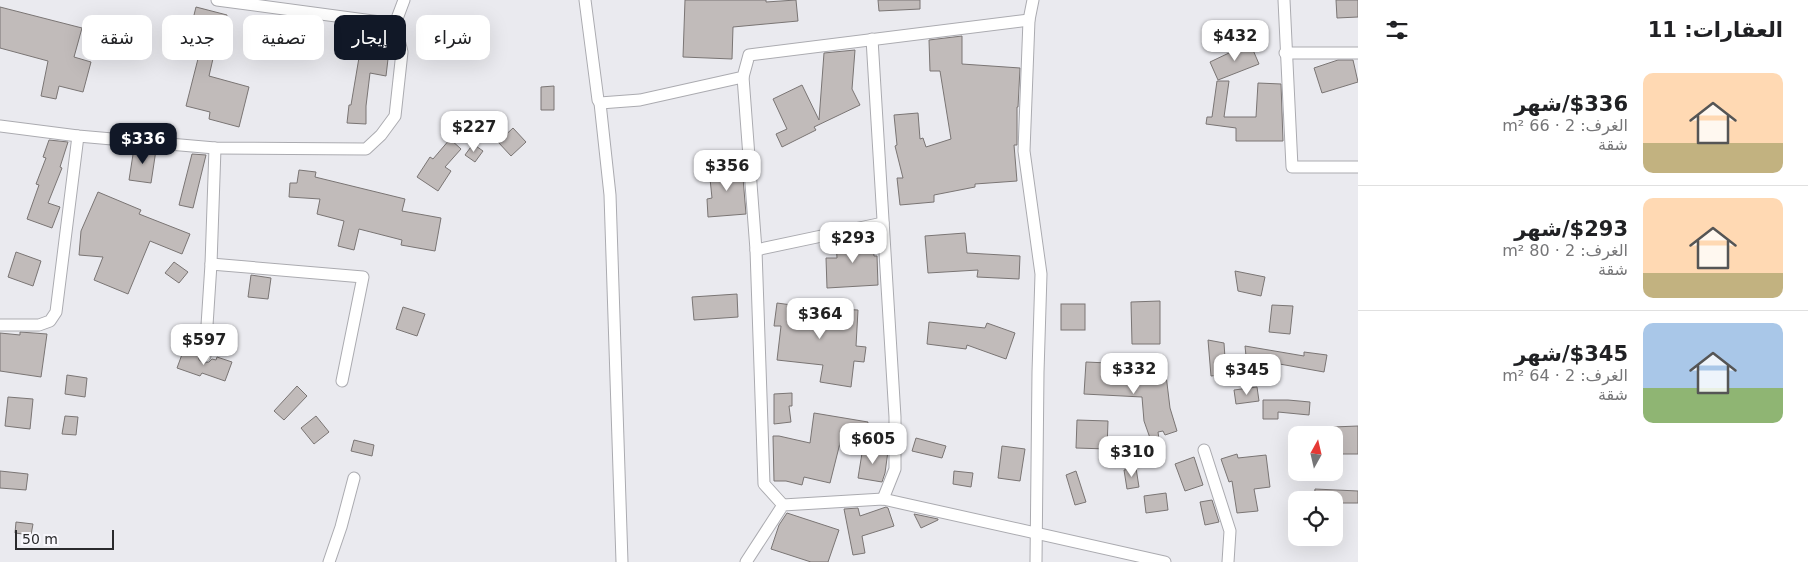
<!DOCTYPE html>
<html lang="ar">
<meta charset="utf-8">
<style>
:root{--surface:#fff;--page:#f6f6f6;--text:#202124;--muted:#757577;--line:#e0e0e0;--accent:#111827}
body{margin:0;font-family:"DejaVu Sans","Noto Sans Arabic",sans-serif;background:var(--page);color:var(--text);direction:rtl;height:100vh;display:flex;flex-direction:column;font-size:19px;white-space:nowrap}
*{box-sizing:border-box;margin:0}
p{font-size:16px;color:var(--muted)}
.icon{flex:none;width:28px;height:28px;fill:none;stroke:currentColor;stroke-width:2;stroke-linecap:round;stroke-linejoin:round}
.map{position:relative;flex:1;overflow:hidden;direction:ltr}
.details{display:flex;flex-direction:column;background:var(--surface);width:450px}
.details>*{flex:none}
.guide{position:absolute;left:15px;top:15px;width:475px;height:45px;direction:rtl;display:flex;gap:10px}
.needle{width:32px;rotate:8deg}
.buttons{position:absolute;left:1288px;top:426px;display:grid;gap:10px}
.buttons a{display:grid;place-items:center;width:55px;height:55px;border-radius:10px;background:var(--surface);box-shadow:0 5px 20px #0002;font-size:25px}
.scale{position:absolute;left:15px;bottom:12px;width:99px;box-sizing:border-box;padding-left:5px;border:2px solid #2a2a2c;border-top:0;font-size:14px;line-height:18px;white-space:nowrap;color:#2a2a2c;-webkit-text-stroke:4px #f8f7fc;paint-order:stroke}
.price{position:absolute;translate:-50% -42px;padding:0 11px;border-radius:10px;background:#fff;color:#222;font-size:16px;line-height:32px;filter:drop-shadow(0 1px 2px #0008)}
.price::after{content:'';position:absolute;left:50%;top:30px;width:15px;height:11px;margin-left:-8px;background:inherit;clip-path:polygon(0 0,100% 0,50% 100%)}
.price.current{background:var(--accent);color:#fff}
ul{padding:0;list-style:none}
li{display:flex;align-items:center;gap:15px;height:125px;padding:0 25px}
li+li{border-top:1px solid var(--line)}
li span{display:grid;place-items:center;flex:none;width:140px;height:100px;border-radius:10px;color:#555}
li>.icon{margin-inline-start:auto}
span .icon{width:60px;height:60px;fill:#fffc;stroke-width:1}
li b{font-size:21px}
h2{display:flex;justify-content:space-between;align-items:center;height:60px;padding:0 25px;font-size:21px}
.chip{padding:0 18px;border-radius:10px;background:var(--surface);box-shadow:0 5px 20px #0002;font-size:18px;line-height:45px}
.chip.current{background:var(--accent);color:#fff}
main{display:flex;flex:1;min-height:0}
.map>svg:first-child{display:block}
.building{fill:#c1bbba;stroke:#7a7574}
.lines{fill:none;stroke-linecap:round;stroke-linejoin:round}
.street-casing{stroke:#ababb0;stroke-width:13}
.street{stroke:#fff;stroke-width:11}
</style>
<main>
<section class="details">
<h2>العقارات: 11<svg class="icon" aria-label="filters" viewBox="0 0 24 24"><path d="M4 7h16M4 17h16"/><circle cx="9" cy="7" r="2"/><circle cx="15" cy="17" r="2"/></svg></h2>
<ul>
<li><span style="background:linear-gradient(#ffd9b3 70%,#c2b280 0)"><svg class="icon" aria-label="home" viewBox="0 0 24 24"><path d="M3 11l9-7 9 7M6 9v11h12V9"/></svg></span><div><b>$336/شهر</b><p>الغرف: 2 · 66 m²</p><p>شقة</p></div></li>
<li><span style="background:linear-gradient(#ffd9b3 75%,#c2b280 0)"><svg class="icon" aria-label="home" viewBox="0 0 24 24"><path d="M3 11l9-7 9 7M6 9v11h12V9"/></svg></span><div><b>$293/شهر</b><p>الغرف: 2 · 80 m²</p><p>شقة</p></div></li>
<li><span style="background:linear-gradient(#a9c7e8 65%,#8fb573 0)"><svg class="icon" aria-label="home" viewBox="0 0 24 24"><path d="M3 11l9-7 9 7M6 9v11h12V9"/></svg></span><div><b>$345/شهر</b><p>الغرف: 2 · 64 m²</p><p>شقة</p></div></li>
</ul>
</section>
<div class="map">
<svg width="1358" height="562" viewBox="0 0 1358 562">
<rect width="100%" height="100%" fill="#eaeaef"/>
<!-- building -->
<g class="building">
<polygon points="685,0 766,0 766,2 796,0 798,21 733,27 732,59 683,57"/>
<polygon points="878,0 920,0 920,9 879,11"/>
<polygon points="1336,0 1358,0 1358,17 1337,18"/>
<polygon points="0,7 82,28 74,57 91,62 83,92 59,86 56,99 41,96 48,61 0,48"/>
<polygon points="196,7 227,15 218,51 215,50 209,76 249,87 239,127 209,119 210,112 186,106 201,47 187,43"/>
<polygon points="364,28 389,32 386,59 388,59 386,76 370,73 366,106 366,124 347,123 349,105 351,105"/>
<polygon points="962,36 962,64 1020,68 1018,107 1017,107 1017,145 1014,145 1017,181 975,184 975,187 934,195 934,202 900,205 897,178 903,178 895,146 897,145 894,115 918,113 920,139 923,138 926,147 951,139 940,71 930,71 929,40"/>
<polygon points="1250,43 1259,64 1218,80 1210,62"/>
<polygon points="855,50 852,89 860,105 814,127 816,130 782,147 776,134 787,129 773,99 802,85 819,120 824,53"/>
<polygon points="1338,60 1353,60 1358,82 1322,93 1314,68"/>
<polygon points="1217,81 1229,81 1224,117 1256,117 1258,83 1281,84 1283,141 1236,141 1236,128 1206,124 1207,117 1212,117"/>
<polygon points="554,86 554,110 541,110 541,87"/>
<polygon points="513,128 526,142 511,156 498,142"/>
<polygon points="450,139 461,149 445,167 451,171 438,191 417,177 430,157 433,159"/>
<polygon points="49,140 68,142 60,167 62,168 48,203 60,207 52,228 27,219 39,185 36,184 46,158 43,157"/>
<polygon points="473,144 483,151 475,162 465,155"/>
<polygon points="134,148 156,150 151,183 129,180"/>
<polygon points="192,154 206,155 193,208 179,205"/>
<polygon points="742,166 746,214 708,217 707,199 712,198 709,169"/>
<polygon points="299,170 316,172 315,177 405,199 402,211 441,218 435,251 401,245 402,240 359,229 354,250 338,246 344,221 317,214 320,199 289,197 290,183 297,183"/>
<polygon points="98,192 141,210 139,214 190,234 182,254 150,241 128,294 94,280 103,257 79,255 81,231"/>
<polygon points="872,233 874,256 877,256 878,285 827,288 826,258 837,258 836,241"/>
<polygon points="965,233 967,253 1020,256 1019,279 977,277 978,270 928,273 925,236"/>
<polygon points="16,252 41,261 33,286 8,277"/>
<polygon points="174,262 188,272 179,283 165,273"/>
<polygon points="1235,271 1265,277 1261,296 1238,291"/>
<polygon points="251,275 271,278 268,299 248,297"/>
<polygon points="737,294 738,317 694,320 692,297"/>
<polygon points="1160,301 1160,344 1132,344 1131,302"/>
<polygon points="777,303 814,308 858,310 856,346 866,347 864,362 854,361 851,387 820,382 823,365 777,360 781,326 774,326"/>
<rect x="1061" y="304" width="24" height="26"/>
<polygon points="1272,305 1293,306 1290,334 1269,332"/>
<polygon points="403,307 425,314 417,336 396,329"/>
<polygon points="929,322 985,328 987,323 1015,333 1006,359 967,345 966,349 927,344"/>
<polygon points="20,332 47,334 41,377 0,371 0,333 20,335"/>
<polygon points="1208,340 1224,343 1225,358 1246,356 1245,346 1304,356 1304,352 1327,355 1324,372 1263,361 1263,364 1235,368 1236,373 1211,376"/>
<polygon points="184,349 198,354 199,360 204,363 209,362 212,359 216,360 217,357 232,362 225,381 202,373 200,376 177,368"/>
<polygon points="1086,362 1130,364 1129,378 1166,375 1170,408 1177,431 1165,435 1163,431 1158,432 1161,454 1156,455 1144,421 1142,397 1084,394"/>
<polygon points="67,375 87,378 85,397 65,394"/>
<polygon points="297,386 307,396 284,420 274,411"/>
<polygon points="1257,387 1259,401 1236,404 1234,390"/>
<polygon points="792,393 792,406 789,406 791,422 774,424 774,394"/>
<polygon points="8,397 33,399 30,429 5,426"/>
<polygon points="1263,400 1288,400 1310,402 1309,415 1278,412 1278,419 1263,419"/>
<polygon points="814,413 868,422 865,439 842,435 830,483 804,477 802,485 786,481 774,481 773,436 779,436 810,443"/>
<polygon points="65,416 78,417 76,435 62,434"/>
<polygon points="316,416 329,432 314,444 301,428"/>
<polygon points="1077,420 1108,421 1107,449 1076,448"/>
<polygon points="1358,426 1358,454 1335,454 1333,427"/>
<polygon points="916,438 946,446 942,458 912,451"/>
<polygon points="354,440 374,445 372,456 351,451"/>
<polygon points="1002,446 1025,449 1020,481 998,478"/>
<polygon points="863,447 888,451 885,473 882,482 858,478"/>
<polygon points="1237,454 1238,458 1266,455 1270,487 1254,489 1258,511 1237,513 1232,481 1229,482 1221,459"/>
<polygon points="1194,457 1203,485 1185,491 1175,464"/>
<polygon points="1136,468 1139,487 1127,489 1124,470"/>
<polygon points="0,471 28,474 26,490 0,488"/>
<polygon points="954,471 973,473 971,487 953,484"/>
<polygon points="1076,471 1086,502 1075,505 1066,475"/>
<polygon points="1315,489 1358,491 1358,503 1334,503 1334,500 1314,500"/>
<polygon points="1166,493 1168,510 1146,513 1144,496"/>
<polygon points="1212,500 1219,522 1205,525 1200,502"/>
<polygon points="886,507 888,508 894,526 862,536 865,553 853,555 844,509 858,508 860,516"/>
<polygon points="787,513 839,530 828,562 811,562 771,549 779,525"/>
<polygon points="914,514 938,519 938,520 921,528"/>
<polygon points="16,522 33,524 31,535 15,533"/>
</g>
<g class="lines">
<defs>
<g id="street">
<polyline points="217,0 395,24"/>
<polyline points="585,0 598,100 600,103 640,100 743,77 749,55 1029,20"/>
<polyline points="1033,0 1029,20 1024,151 1041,274 1038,372 1036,562"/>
<polyline points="1284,0 1292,167 1358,167"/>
<polyline points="872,39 895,417 895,469 883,499"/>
<polyline points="1285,53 1358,53"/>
<polyline points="743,77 756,250 764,484 783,505"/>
<polyline points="600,103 610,195 622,562"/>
<polyline points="0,126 78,136 215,148 366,149 381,135 395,116 402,52 395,24 404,0"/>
<polyline points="756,250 883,223"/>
<polyline points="211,264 363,277 342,381"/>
<polyline points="0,325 39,325 50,321 56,312 78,136"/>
<polyline points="205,356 211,264 215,148"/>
<polyline points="1204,450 1230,531 1228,562"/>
<polyline points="329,562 341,527 354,478"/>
<polyline points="746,562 783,505 883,499 1165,562"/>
</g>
</defs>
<!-- street casing -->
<use href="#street" class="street-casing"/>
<!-- street -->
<use href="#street" class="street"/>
</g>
</svg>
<div class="buttons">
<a><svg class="needle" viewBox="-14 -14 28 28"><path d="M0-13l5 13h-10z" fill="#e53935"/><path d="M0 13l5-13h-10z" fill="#757577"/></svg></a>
<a><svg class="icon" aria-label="locate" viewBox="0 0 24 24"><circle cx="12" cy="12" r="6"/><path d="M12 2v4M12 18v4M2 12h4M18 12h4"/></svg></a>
</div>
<div class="scale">50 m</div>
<b class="price" style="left:1235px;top:62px">$432</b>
<b class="price" style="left:474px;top:153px">$227</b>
<b class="price current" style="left:143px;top:165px">$336</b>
<b class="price" style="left:727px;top:192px">$356</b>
<b class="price" style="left:853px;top:264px">$293</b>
<b class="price" style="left:820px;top:340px">$364</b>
<b class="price" style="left:204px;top:366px">$597</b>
<b class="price" style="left:1134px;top:395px">$332</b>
<b class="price" style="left:1247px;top:396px">$345</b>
<b class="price" style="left:873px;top:465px">$605</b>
<b class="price" style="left:1132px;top:478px">$310</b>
<div class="guide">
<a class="chip">شراء</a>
<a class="chip current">إيجار</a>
<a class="chip">تصفية</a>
<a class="chip">جديد</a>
<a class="chip">شقة</a>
</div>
</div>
</main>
